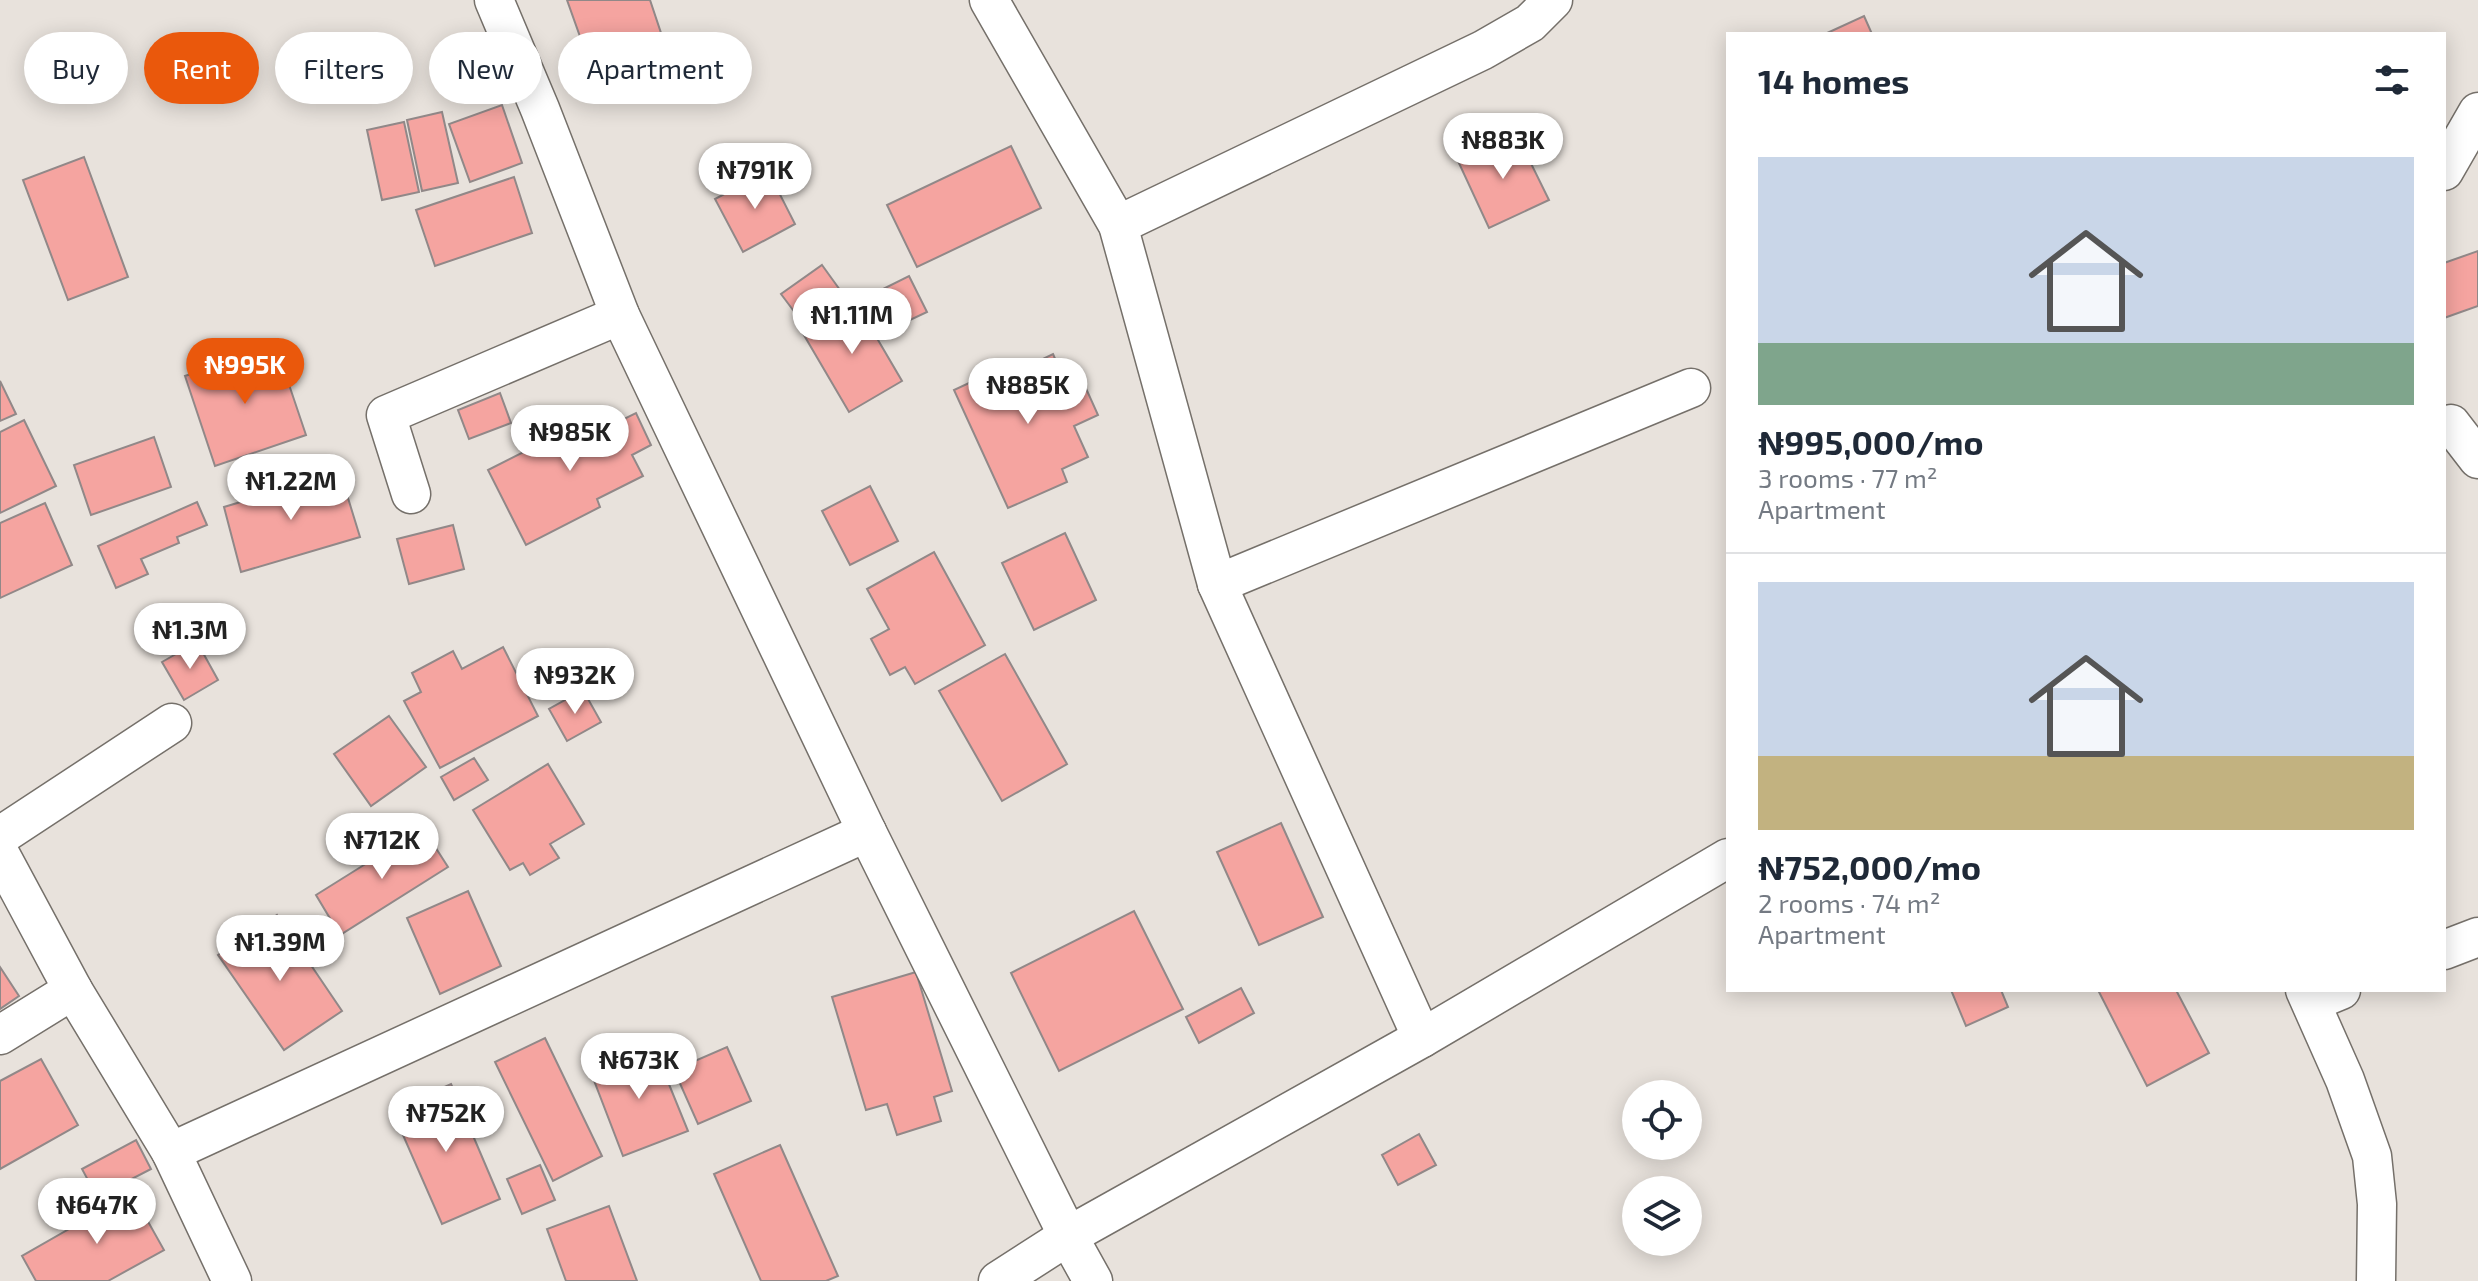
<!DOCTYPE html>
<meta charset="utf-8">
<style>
:root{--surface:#fff;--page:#f6f6f7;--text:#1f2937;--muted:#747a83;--line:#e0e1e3;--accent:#ea580c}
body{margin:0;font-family:"Exo 2",sans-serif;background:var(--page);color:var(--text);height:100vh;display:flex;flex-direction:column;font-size:30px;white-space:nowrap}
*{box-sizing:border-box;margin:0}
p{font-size:26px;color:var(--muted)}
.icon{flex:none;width:44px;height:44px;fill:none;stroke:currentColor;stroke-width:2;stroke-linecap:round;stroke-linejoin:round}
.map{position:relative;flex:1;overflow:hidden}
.details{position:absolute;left:1726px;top:32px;width:720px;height:960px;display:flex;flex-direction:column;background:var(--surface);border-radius:0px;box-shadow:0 4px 20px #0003}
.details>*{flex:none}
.banner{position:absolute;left:24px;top:32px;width:760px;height:72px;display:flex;gap:16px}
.controls{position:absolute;left:1622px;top:1080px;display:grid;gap:16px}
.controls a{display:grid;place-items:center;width:80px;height:80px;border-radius:50%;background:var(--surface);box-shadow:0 4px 20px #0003;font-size:40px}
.price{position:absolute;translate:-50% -68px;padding:0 18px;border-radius:28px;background:#fff;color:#222;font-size:26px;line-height:52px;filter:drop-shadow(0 2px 4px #0008)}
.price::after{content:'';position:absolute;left:50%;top:48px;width:24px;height:18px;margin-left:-12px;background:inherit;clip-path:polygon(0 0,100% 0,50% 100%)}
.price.current{background:var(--accent);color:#fff}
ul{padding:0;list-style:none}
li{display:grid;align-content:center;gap:16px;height:424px;padding:0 32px}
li+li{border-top:2px solid var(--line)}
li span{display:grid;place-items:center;height:248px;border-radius:0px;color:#555}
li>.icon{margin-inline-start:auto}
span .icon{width:144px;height:144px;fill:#fffc;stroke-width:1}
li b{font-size:34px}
h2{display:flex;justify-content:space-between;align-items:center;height:96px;padding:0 32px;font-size:34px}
.tag{padding:0 28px;border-radius:36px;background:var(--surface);box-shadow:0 4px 20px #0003;font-size:28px;line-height:72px}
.tag.current{background:var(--accent);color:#fff}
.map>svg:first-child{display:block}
.building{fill:#f5a4a0;stroke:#918888;stroke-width:2}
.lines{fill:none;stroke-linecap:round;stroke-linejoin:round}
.minor-casing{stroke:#75706a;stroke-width:41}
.minor{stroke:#fff;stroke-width:38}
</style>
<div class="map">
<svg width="2478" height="1281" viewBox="0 0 2478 1281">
<rect width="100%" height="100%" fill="#e8e2dc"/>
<!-- building -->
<g class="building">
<polygon points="567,0 650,0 666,48 593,73"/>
<polygon points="1864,16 1872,34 1825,34"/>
<polygon points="502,105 522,163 470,182 449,124"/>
<polygon points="442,112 458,183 422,191 407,120"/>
<polygon points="404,122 419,192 382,200 367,130"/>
<polygon points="1516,133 1549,200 1489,228 1458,161"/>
<polygon points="1011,146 1041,208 917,267 887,205"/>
<polygon points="84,157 128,277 68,300 23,180"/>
<polygon points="768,171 795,224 743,252 715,199"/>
<polygon points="514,177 532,233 435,266 416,210"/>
<polygon points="2478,251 2478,306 2444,318 2444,263"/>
<polygon points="822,265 840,290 799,318 781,294"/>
<polygon points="909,276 927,312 891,329 873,294"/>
<polygon points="854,299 902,381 849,412 801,330"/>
<polygon points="276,346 306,435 215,466 185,376"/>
<polygon points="1053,354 1065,382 1080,375 1098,415 1074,426 1088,457 1062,469 1067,482 1008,508 954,390 1016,361 1020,370"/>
<polygon points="0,381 16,414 0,421"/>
<polygon points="500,393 511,423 469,439 458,410"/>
<polygon points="609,409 616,423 636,413 651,445 632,455 643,476 597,499 600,507 526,545 488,470"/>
<polygon points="24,420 56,486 0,513 0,432"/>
<polygon points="154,437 171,487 91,515 74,465"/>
<polygon points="340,472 360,537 241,572 224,507"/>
<polygon points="870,486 898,541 850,565 822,511"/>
<polygon points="197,502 207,525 177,537 179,543 141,559 148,574 116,588 98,546"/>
<polygon points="45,503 72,565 0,598 0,523"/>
<polygon points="453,525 464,569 409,584 397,539"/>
<polygon points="1065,533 1096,600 1034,630 1002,563"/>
<polygon points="934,552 985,645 915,684 905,667 890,675 871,639 889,629 867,589"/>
<polygon points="197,642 218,680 184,700 162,662"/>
<polygon points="503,647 538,716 440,768 404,701 421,692 412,673 453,651 462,669"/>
<polygon points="1005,654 1067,764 1002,801 939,691"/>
<polygon points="583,690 601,722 567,741 549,709"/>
<polygon points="389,716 426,767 371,806 334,754"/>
<polygon points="474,758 488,780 454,800 441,777"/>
<polygon points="548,764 584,824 550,844 559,858 530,875 523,863 510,870 473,810"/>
<polygon points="1281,823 1323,917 1259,945 1217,852"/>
<polygon points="423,828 448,867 340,935 316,895"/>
<polygon points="468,891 501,966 440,994 407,918"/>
<polygon points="1134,911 1183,1009 1059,1071 1011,973"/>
<polygon points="277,915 342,1011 284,1050 218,955"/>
<polygon points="0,967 19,996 0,1009"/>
<polygon points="916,972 952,1091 934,1097 941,1121 897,1135 887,1104 866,1110 832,997"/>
<polygon points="1241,988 1254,1013 1199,1043 1186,1017"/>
<polygon points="1951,990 2001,990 2008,1007 1966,1026"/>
<polygon points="2098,990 2176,990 2209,1053 2147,1086"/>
<polygon points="545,1038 602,1156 553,1181 495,1062"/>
<polygon points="653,1045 688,1131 623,1156 590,1070"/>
<polygon points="727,1047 751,1101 698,1124 674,1070"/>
<polygon points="41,1059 78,1125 0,1169 0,1081"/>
<polygon points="451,1084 500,1199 442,1224 392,1110"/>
<polygon points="1419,1134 1436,1165 1398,1185 1382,1155"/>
<polygon points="136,1140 151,1169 97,1197 82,1169"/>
<polygon points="780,1145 838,1276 826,1281 761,1281 714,1174"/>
<polygon points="540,1165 555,1200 522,1214 507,1179"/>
<polygon points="132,1193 164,1250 108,1281 36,1281 22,1256"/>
<polygon points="609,1206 637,1281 566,1281 547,1229"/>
</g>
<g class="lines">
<defs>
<g id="minor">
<polyline points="494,0 540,109 620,315 867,832 1068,1236 1093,1281"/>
<polyline points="989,0 1118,225 1217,584 1422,1038"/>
<polyline points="2444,171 2478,112"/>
<polyline points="1118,225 1483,50 1530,23 1553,0"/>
<polyline points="2451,424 2478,459"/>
<polyline points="411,494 386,415 620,315"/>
<polyline points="1217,584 1691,388"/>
<polyline points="0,836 172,723"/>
<polyline points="0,854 73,990 171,1152 232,1281"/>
<polyline points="2444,950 2478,937"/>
<polyline points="2305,990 2345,1080 2372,1156 2377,1204 2376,1281"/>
<polyline points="2312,1002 2341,990"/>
<polyline points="0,1035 73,990"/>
<polyline points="171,1152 867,832"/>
<polyline points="998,1281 1068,1236 1422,1038 1728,858"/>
</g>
</defs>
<!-- minor casing -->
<use href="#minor" class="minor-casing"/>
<!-- minor -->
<use href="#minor" class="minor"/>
</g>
</svg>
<div class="controls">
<a><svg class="icon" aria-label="locate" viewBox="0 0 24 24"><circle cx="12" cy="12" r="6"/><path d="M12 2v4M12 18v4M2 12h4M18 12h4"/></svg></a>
<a><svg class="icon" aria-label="layers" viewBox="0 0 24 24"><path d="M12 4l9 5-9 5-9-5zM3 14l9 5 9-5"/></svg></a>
</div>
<b class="price" style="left:1503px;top:181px">₦883K</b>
<b class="price" style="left:755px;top:211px">₦791K</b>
<b class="price" style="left:852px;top:356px">₦1.11M</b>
<b class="price current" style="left:245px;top:406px">₦995K</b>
<b class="price" style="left:1028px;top:426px">₦885K</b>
<b class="price" style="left:570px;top:473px">₦985K</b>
<b class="price" style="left:291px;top:522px">₦1.22M</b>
<b class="price" style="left:190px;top:671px">₦1.3M</b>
<b class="price" style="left:575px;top:716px">₦932K</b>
<b class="price" style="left:382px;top:881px">₦712K</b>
<b class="price" style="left:280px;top:983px">₦1.39M</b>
<b class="price" style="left:639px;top:1101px">₦673K</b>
<b class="price" style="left:446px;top:1154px">₦752K</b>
<b class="price" style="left:97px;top:1246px">₦647K</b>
<div class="banner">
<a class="tag">Buy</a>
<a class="tag current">Rent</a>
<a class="tag">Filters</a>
<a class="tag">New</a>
<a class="tag">Apartment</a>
</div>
<section class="details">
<h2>14 homes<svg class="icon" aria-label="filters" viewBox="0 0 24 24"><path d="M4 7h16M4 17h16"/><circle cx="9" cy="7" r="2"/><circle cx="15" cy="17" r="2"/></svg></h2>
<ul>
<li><span style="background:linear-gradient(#c9d6e8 75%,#7fa58c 0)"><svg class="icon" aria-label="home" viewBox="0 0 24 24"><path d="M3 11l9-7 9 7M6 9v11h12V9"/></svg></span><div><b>₦995,000/mo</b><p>3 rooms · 77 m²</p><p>Apartment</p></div></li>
<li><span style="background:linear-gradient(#c9d6e8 70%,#c2b280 0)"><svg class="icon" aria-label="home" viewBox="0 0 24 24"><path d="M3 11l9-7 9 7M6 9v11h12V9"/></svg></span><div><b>₦752,000/mo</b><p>2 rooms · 74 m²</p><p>Apartment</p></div></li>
</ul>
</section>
</div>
